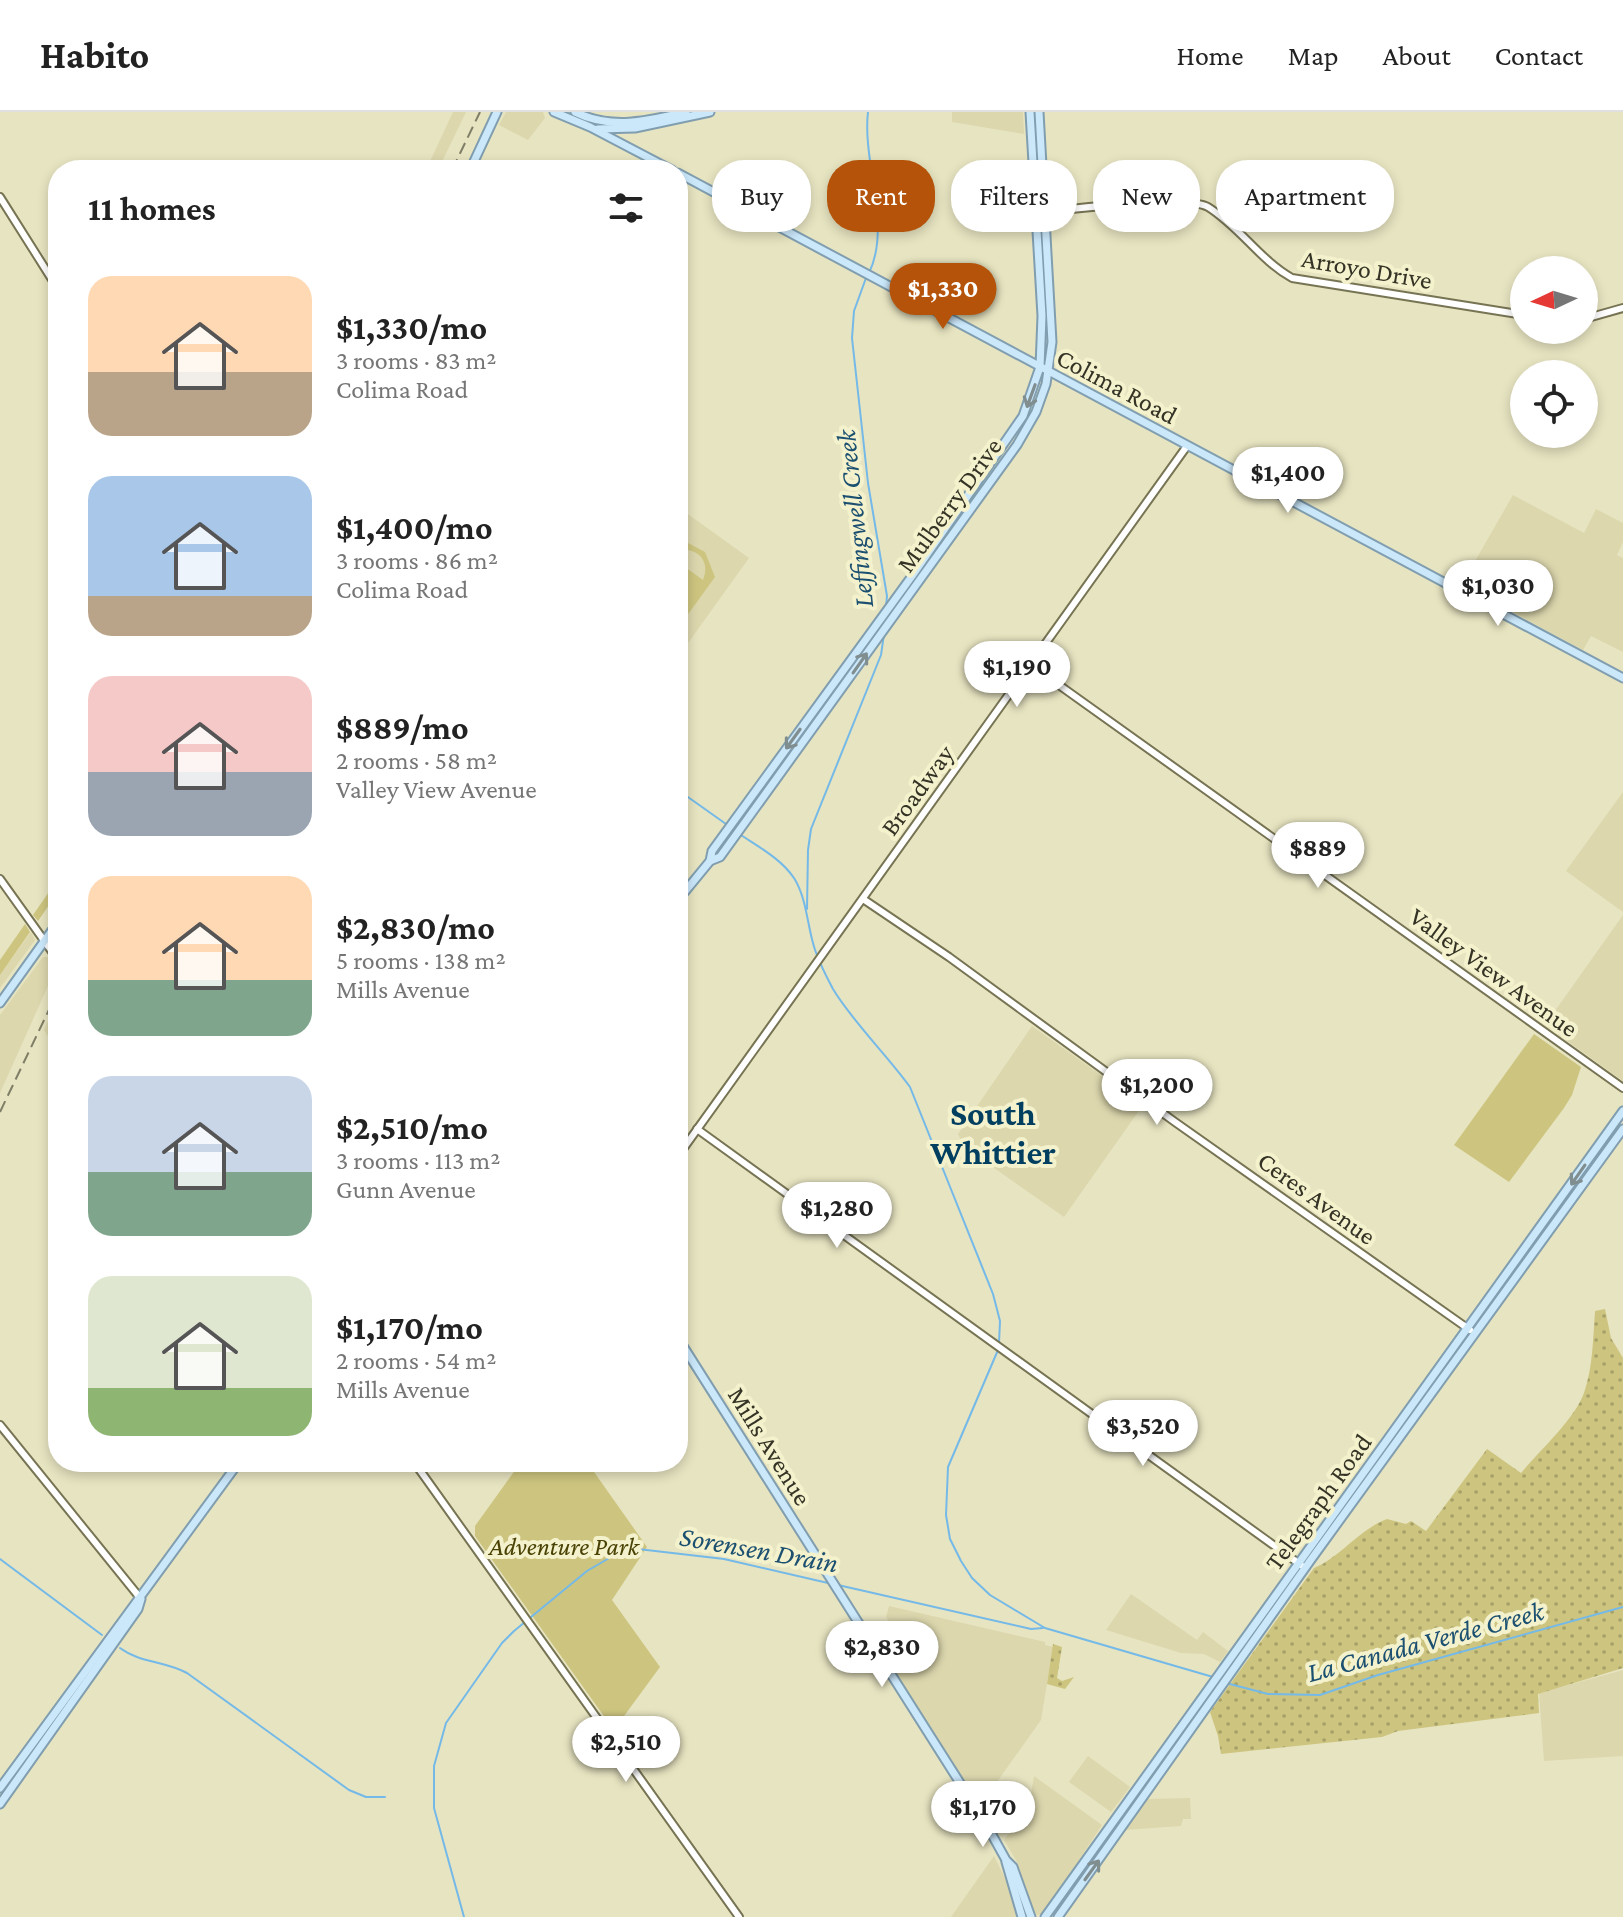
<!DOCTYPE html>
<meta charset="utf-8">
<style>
:root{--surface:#fff;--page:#f2f2f2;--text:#222;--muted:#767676;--line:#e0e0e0;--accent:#b45309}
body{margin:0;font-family:"Crimson Pro",serif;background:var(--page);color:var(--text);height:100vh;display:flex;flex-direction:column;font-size:30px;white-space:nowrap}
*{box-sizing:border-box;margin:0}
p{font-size:26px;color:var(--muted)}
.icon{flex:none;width:44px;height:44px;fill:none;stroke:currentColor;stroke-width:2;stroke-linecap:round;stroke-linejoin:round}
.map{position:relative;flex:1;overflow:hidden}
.drawer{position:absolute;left:48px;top:48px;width:640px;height:1312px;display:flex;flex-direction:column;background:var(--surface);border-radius:32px;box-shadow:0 4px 12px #0003}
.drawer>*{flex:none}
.banner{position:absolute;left:712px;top:48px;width:760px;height:72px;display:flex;gap:16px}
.needle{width:52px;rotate:266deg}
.fabs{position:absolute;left:1510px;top:144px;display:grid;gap:16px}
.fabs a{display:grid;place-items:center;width:88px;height:88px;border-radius:50%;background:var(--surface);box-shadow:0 4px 12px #0003;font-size:40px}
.price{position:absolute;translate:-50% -68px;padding:0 18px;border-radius:28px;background:#fff;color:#222;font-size:26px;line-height:52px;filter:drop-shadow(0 2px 4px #0008)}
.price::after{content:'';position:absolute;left:50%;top:48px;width:24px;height:18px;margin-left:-12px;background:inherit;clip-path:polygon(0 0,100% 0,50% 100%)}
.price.active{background:var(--accent);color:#fff}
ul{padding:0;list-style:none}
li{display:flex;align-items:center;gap:24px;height:200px;padding:0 40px}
li span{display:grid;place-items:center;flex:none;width:224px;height:160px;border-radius:24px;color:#555}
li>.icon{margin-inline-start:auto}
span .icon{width:96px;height:96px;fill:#fffc;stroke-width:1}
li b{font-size:34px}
h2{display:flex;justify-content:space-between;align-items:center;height:96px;padding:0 40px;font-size:34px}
.chip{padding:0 28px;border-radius:32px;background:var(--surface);box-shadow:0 4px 12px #0003;font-size:28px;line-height:72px}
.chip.active{background:var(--accent);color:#fff}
header{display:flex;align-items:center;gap:48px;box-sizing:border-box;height:112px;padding:0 40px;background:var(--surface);border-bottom:2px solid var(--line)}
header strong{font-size:38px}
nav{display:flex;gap:44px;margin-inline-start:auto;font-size:28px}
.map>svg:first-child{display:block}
.built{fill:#dcd7ad}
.grass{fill:url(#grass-dots)}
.green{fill:#cdc57f}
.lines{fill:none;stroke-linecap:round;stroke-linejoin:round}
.stream{stroke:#74b9e8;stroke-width:2}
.minor-casing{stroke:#777454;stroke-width:10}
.major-casing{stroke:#809eaf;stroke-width:11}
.minor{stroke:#fff;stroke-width:6}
.major{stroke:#cbe8fb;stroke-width:7}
.rail{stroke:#7f7e67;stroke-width:2;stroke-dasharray:12 6;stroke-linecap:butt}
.oneway{stroke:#808e90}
.labels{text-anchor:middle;stroke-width:8;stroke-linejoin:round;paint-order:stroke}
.street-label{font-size:26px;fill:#343325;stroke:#f4f1cd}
.park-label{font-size:26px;font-style:italic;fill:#494204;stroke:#f4f1cd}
.water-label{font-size:28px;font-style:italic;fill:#1c5070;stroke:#f4f1cd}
.district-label{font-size:34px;font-weight:bold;fill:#003f60;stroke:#f4f1cd}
</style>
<header>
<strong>Habito</strong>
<nav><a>Home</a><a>Map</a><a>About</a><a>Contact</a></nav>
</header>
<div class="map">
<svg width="1623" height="1805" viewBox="0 0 1623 1805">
<defs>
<pattern id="grass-dots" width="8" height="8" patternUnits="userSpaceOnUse" patternTransform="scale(2)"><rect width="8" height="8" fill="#cdc57f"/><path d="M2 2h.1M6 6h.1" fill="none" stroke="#a7a168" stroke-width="1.8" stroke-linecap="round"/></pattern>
</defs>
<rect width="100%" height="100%" fill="#e7e4c1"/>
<!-- built -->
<g class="built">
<polygon points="453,0 466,0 438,58 426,58"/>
<polygon points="506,0 543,0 545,6 528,28 499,13"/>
<polygon points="952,0 1023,0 1024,22 952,10"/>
<polygon points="1513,383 1584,421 1596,397 1623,411 1623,430 1617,443 1623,446 1623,540 1591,524 1583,538 1464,474 1463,470"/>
<polygon points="678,395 749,446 678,545"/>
<polygon points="1623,680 1623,800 1566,759"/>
<polygon points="1623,803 1623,969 1545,913"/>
<polygon points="31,820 35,828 0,876 0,863"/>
<polygon points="43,845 48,845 56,856 0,981 0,903"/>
<polygon points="58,887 58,934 56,937 44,918"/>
<polygon points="1032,914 1143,993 1064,1105 964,1035 958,1022"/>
<polygon points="1131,1482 1197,1528 1203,1520 1228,1539 1220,1550 1204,1542 1181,1541 1106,1518"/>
<polygon points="889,1494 1045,1530 1045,1533 1053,1535 1041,1608 977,1698 873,1533 895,1519 886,1505"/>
<polygon points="1623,1558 1623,1644 1544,1649 1539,1581"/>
<polygon points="1088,1644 1130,1675 1111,1700 1069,1670"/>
<polygon points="1034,1664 1102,1713 1044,1801 1038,1803 1033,1800 1016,1748 1004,1728 1029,1694"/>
<polygon points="1190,1686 1191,1707 1183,1707 1181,1714 1124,1718 1148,1687"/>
<polygon points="994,1744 1007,1770 1018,1805 951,1805"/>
</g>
<!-- grass -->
<g class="grass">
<path d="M1605 1197 1611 1226 1623 1246V1556L1538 1582 1539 1601 1398 1619 1382 1625 1221 1642 1218 1624 1210 1600 1314 1456C1341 1445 1358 1418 1387 1407L1406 1412 1411 1409 1426 1419 1487 1337 1521 1361C1540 1338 1574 1308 1584 1281 1593 1255 1593 1226 1595 1199Z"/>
<polygon points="1053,1532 1062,1535 1057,1566 1062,1569 1074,1565 1065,1577 1047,1572"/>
</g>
<!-- green -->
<g class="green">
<path d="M688 431 705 440 715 465 678 516V450L703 468C711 450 698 435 678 438V432Z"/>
<polygon points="58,767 58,780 38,809 33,803"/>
<polygon points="25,812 30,820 0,863 0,848"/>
<polygon points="1534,922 1581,955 1572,983 1564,996 1509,1070 1454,1033"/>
<polygon points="521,1350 587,1350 647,1435 612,1488 660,1555 616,1615 611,1614 475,1424 475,1414"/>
</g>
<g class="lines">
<!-- stream -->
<g class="stream">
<path d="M868 0C862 51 892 113 869 161"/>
<polyline points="866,166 854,199 852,226 868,371 887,484 886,495"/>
<polyline points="678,678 726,712"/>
<path d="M741 723C759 735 781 747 794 766 806 785 807 810 813 831 817 847 825 862 833 877 852 909 887 943 910 975L993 1182 1000 1209 999 1231"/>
<polyline points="807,797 808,738 811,717 881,543 884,522"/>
<polyline points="998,1238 948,1355 946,1403 950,1427 961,1449 972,1466 990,1483 1045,1516 1213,1565"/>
<polyline points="0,1447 102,1523"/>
<polyline points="838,1473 1031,1517 1043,1516"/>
<path d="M120 1536C140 1551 165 1549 187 1561L349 1678 366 1685H385"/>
<polyline points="1226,1571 1268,1582 1320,1583 1378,1563 1623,1495"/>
<polyline points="464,1805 434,1696 434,1654 446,1611 502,1531 514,1519 587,1459 611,1445 638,1437 724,1447 828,1471"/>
</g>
<defs>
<g id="minor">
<polyline points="0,85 58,177"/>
<path d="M1042 100C1071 97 1188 83 1208 95 1240 115 1260 148 1292 166L1524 203"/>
<polyline points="1584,207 1623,196"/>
<polyline points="1031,553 1623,976"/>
<polyline points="0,767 58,848"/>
<polyline points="863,787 949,845 1175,1010 1470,1218"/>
<polyline points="697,1017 1301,1453"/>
<polyline points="678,1044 1187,334"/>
<polyline points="0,1313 141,1487"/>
<polyline points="414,1350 739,1805"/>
</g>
<g id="major">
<polyline points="554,0 590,15 672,58"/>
<path d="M575 0C611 18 648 9 686 0"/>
<polyline points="598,17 635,16 710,0"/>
<polyline points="470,58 497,0"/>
<polyline points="678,61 1623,566"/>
<polyline points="710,749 720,745 1017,333 1036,300 1046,272 1052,230 1039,0"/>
<polyline points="678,788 710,749 712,739 912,464 1023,304 1040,255 1042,204 1030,0"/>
<polyline points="0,891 58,810"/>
<polyline points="678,1226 986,1712 1006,1748 1013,1755 1031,1805"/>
<polyline points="0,1676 239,1350"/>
<polyline points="0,1692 138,1497 141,1487"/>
<polyline points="1006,1750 1022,1805"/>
<polyline points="1045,1805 1623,999"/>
<polyline points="1058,1805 1310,1449 1623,1017"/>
</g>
</defs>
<!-- minor casing -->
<use href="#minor" class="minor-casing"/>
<!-- major casing -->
<use href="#major" class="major-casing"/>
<!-- minor -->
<use href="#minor" class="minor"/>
<!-- major -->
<use href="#major" class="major"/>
<!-- rail -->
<g class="rail">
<polyline points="452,58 480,0"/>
<polyline points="0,1000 58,879"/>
</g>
</g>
<!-- one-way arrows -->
<defs><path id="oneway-shaft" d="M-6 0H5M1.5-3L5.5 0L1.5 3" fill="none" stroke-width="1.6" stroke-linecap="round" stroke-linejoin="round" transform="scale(2)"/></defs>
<g class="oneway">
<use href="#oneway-shaft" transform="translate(1031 284) rotate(110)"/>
<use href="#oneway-shaft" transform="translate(860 551) rotate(-55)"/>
<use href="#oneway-shaft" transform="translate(793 627) rotate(126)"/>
<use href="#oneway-shaft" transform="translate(1578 1063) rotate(125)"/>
<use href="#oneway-shaft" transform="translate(1092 1758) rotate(-54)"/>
</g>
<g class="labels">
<!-- street labels -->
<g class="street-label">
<text transform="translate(1367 157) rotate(10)" y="9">Arroyo Drive</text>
<text transform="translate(1117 274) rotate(28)" y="9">Colima Road</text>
<text transform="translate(949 393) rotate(-54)" y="9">Mulberry Drive</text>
<text transform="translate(917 678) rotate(-54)" y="9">Broadway</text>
<text transform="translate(1494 860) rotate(36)" y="9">Valley View Avenue</text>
<text transform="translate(1317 1086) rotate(36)" y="9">Ceres Avenue</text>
<text transform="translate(770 1334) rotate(58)" y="9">Mills Avenue</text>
<text transform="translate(1318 1390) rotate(-54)" y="9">Telegraph Road</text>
</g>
<!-- park labels -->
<g class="park-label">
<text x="564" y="1443">Adventure Park</text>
</g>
<!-- water labels -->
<g class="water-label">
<text transform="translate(854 407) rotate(-96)" y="10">Leffingwell Creek</text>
<text transform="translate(759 1437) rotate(10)" y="10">Sorensen Drain</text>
<text transform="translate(1425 1529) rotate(-15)" y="10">La Canada Verde Creek</text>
</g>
<!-- district labels -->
<g class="district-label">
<text x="993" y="1013">South<tspan x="993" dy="39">Whittier</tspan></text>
</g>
</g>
</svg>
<div class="fabs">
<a><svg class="needle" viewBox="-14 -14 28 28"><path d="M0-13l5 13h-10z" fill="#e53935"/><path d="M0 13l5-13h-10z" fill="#767676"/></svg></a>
<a><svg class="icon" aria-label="locate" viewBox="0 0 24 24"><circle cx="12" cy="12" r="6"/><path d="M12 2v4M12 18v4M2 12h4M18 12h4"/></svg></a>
</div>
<b class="price active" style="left:943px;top:219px">$1,330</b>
<b class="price" style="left:1288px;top:403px">$1,400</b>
<b class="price" style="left:1498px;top:516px">$1,030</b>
<b class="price" style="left:1017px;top:597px">$1,190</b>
<b class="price" style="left:1318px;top:778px">$889</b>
<b class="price" style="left:1157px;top:1015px">$1,200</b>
<b class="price" style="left:837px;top:1138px">$1,280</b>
<b class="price" style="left:1143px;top:1356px">$3,520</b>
<b class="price" style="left:882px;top:1577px">$2,830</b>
<b class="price" style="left:626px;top:1672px">$2,510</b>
<b class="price" style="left:983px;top:1737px">$1,170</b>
<div class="banner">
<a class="chip">Buy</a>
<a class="chip active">Rent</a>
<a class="chip">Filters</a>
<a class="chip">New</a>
<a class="chip">Apartment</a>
</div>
<section class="drawer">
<h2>11 homes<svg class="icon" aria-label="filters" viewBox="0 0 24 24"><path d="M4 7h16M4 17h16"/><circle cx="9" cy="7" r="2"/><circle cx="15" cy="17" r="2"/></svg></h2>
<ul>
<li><span style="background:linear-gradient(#ffd9b3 60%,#b9a48a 0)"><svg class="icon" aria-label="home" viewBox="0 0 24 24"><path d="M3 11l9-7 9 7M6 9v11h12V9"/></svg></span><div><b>$1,330/mo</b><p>3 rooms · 83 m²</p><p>Colima Road</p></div></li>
<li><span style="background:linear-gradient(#a9c7e8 75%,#b9a48a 0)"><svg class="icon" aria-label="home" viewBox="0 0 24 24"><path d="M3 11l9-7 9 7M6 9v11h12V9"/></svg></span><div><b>$1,400/mo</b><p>3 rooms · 86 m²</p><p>Colima Road</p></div></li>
<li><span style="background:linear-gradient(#f6c9c9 60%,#9aa5b1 0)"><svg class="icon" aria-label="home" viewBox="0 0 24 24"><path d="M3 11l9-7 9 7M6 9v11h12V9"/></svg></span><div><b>$889/mo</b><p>2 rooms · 58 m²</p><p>Valley View Avenue</p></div></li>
<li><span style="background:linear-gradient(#ffd9b3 65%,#7fa58c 0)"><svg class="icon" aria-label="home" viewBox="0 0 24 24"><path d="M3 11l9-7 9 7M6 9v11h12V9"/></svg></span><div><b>$2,830/mo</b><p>5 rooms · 138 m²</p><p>Mills Avenue</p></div></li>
<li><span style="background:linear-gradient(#c9d6e8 60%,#7fa58c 0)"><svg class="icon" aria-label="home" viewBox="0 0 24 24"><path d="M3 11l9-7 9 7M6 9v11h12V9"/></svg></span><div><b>$2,510/mo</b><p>3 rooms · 113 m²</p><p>Gunn Avenue</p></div></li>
<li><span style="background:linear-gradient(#dfe7d0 70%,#8fb573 0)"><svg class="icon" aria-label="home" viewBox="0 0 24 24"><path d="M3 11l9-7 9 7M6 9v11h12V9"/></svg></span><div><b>$1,170/mo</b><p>2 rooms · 54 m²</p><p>Mills Avenue</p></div></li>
</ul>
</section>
</div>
